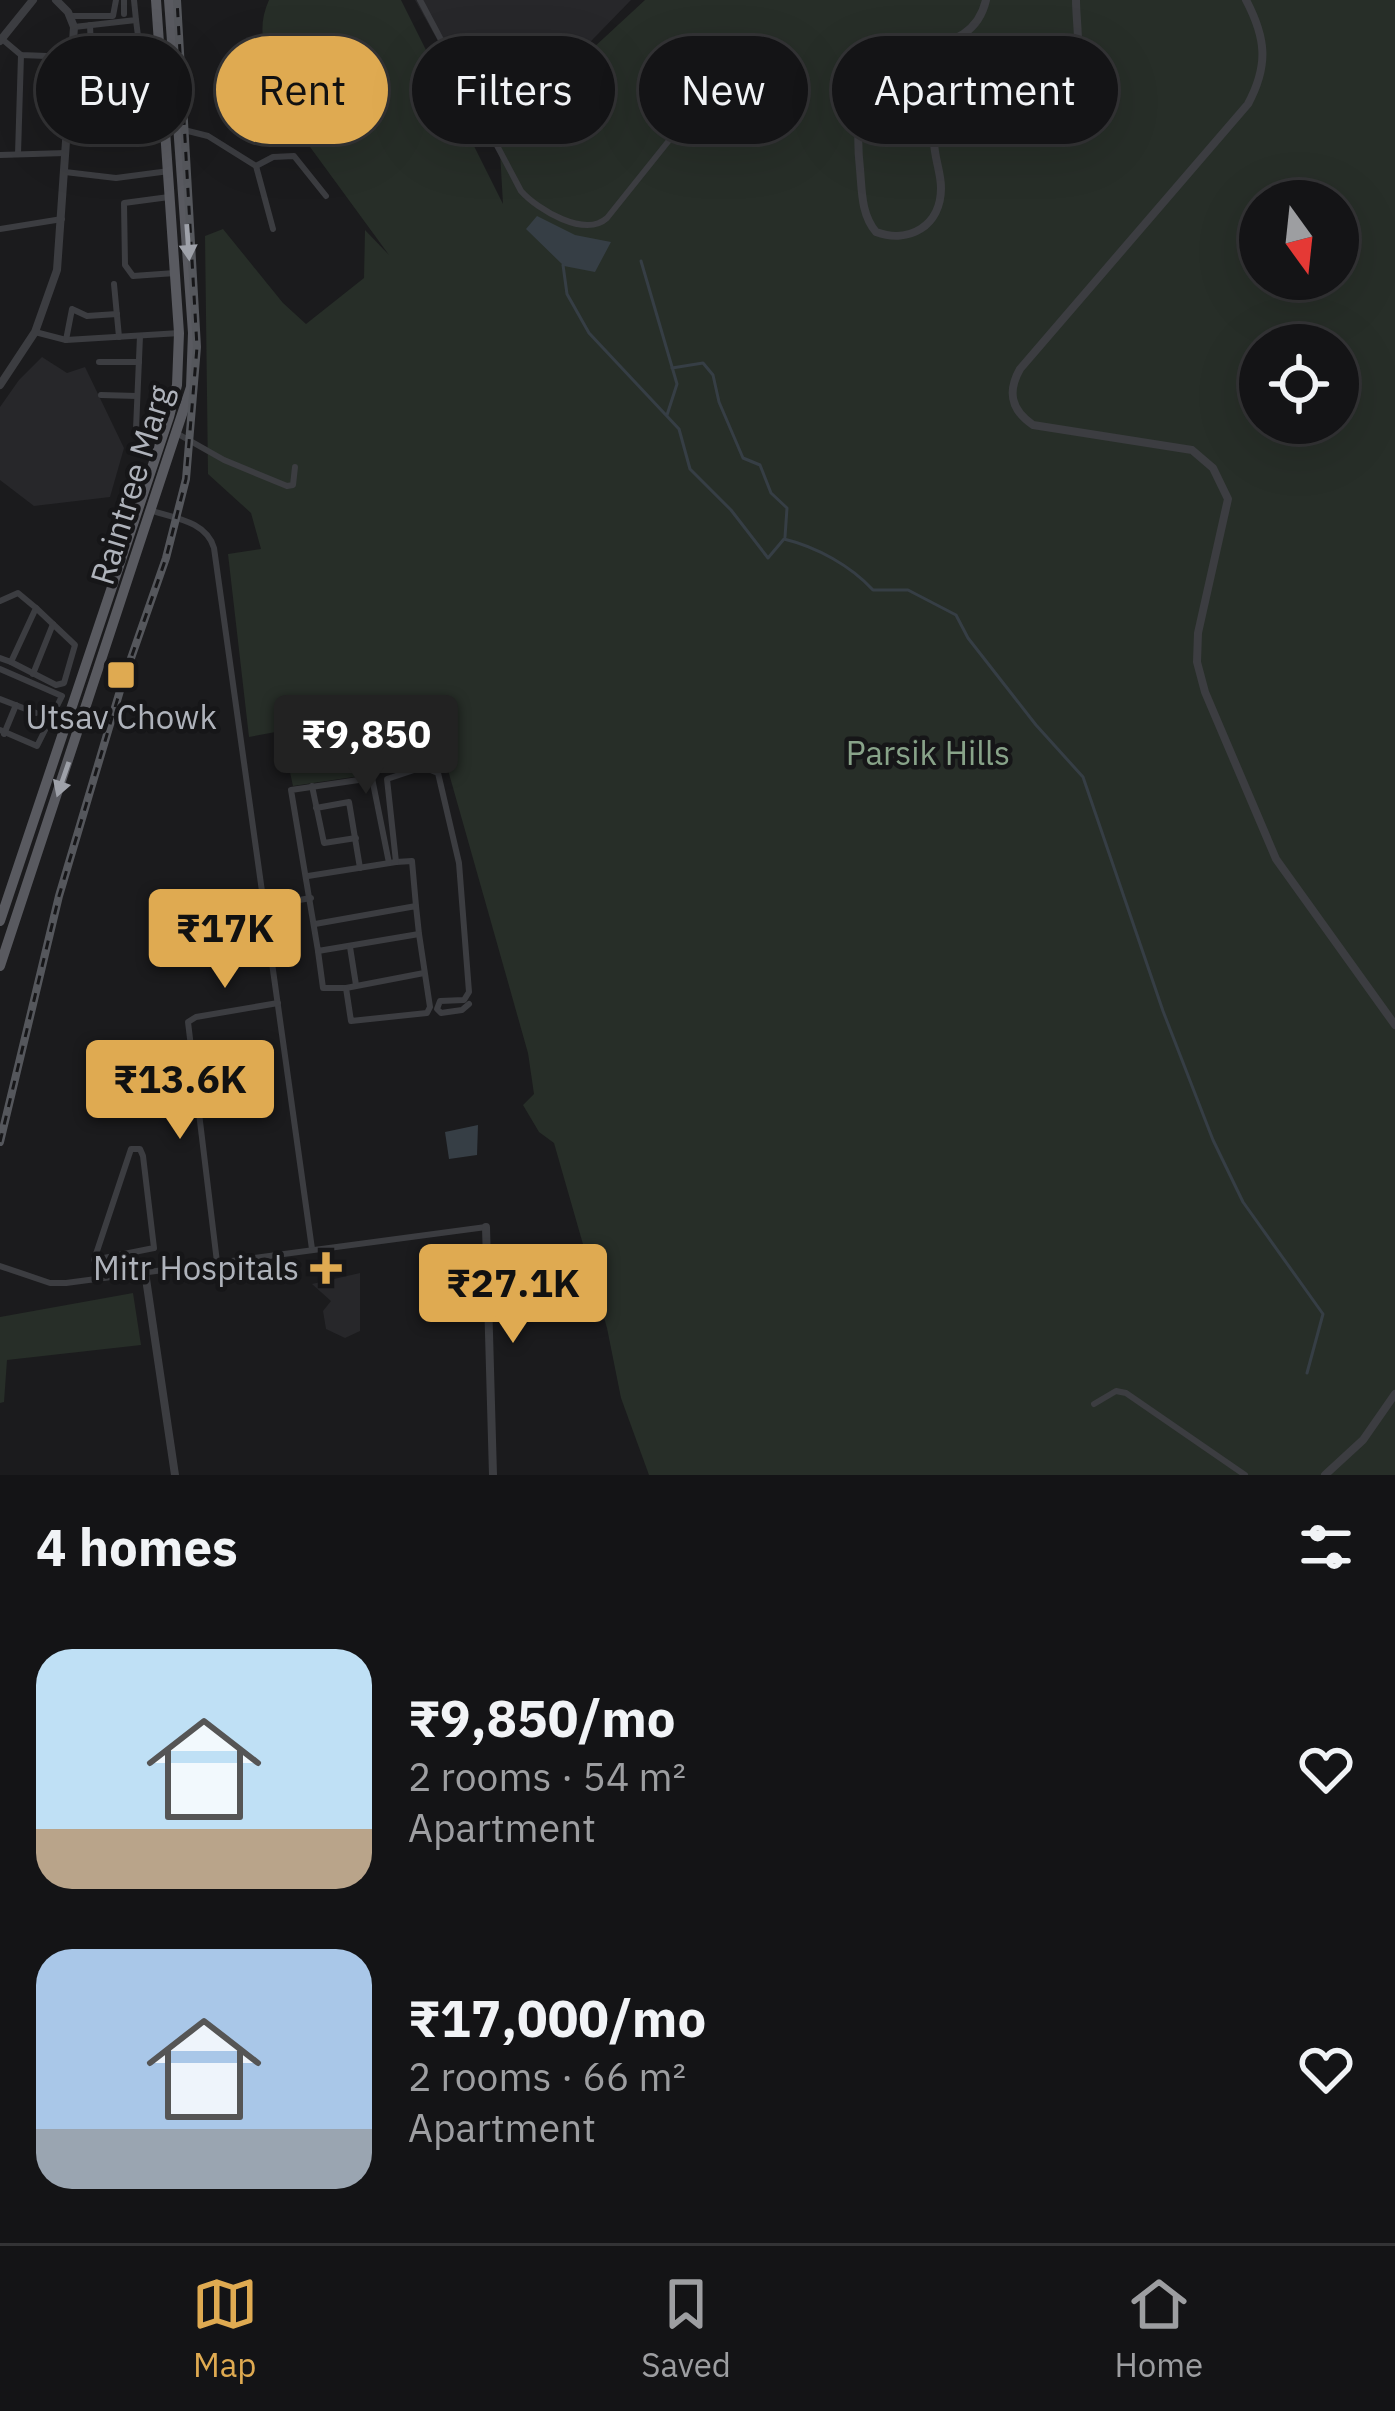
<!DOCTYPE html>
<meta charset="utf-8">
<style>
:root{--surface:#141416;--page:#1d1d1f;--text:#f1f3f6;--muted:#9d9ea1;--line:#333335;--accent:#dfaa51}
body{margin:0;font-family:"IBM Plex Sans",sans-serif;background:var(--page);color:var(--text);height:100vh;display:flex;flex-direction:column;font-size:45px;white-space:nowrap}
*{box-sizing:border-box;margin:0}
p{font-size:39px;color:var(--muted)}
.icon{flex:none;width:66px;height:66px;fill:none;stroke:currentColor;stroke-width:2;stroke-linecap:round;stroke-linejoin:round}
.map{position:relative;height:1475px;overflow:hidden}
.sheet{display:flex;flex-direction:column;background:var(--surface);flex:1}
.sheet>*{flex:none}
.guide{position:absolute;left:36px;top:36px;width:1323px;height:108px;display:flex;gap:24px}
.needle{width:78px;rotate:165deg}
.tools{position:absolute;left:1239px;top:180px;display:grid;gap:24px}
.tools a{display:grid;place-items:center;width:120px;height:120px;border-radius:50%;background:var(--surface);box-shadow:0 12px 48px #0002,0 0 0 3px var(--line);font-size:60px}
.price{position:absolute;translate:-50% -102px;padding:0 27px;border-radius:12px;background:var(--accent);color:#111;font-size:39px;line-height:78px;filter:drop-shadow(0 3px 6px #0008)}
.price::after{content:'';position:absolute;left:50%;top:72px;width:36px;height:27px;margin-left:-18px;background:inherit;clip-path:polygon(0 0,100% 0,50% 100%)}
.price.selected{background:#222;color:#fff}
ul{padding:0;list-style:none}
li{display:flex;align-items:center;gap:36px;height:300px;padding:0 36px}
li span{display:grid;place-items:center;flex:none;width:336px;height:240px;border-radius:36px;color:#555}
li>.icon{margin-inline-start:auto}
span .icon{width:144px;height:144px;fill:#fffc;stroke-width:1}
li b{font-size:51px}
h2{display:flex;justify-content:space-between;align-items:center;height:144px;padding:0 36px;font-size:51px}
.tag{padding:0 42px;border-radius:54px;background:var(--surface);box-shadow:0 12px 48px #0002,0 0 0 3px var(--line);font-size:42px;line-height:108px}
.tag.selected{background:var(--accent);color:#111}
.menu{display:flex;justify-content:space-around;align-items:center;height:168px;border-top:3px solid var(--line);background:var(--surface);font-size:33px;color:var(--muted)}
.menu a{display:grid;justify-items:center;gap:6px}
.menu .selected{color:var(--accent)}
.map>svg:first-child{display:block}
.built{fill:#27272a}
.green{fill:#272e28;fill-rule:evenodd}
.water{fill:#363e45}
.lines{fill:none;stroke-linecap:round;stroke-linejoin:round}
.stream{stroke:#363e45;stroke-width:3}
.minor{stroke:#3c3d41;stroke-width:6}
.tertiary{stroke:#3c3d41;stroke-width:8}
.primary{stroke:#595a60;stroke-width:10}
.rail-casing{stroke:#55575c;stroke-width:8}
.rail{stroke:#161618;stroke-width:3;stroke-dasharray:9;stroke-linecap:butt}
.oneway{fill:#9ea1a9}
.poi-dot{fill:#dfaa51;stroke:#161618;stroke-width:4.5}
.labels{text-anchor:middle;stroke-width:9;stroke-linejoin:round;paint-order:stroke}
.street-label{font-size:33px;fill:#afb3bb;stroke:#161618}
.poi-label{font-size:33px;fill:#afb3bb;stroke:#161618}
.park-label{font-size:33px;fill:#88a389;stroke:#161618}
</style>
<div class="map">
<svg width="1395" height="1475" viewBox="0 0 1395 1475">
<rect width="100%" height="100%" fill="#1b1b1d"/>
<!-- built -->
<g class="built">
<polygon points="415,0 631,0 494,141"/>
<polygon points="42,357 67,373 85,367 124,448 110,497 34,506 0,480 0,407 19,380"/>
<polygon points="360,1273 360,1331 345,1338 326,1329 323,1311 331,1301 312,1284"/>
</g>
<!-- green -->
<g class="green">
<path d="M269 0H401L503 204 499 135 645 0H1395V1475H649L621 1398 607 1328 554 1143 539 1132 523 1105 534 1094 528 1053 446 763 293 786 281 731 249 737 228 554 261 549 251 513 208 474 205 236 223 229 283 303 306 324 364 278 365 230 389 255 294 125 298 101C273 72 251 39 269 0ZM1260 201H1338V279H1260ZM1260 345H1338V423H1260Z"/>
<polygon points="133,1293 141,1345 7,1360 4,1402 0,1403 0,1317"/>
</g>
<!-- water -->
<g class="water">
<polygon points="537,216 575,235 611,242 595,272 564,266 526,229"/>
<polygon points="478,1125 477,1155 449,1159 445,1132"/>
</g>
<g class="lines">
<!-- stream -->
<g class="stream">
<polyline points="641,261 677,384 667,415"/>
<path d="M563 265 567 294 589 333 679 429 690 469 731 510 768 558 784 539C817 547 851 566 873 590H908L956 615 968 638 1036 725 1083 777 1163 1011 1213 1140 1243 1202 1323 1314 1307 1373"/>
<polyline points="672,368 703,363 713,375 719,402 743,458 760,465 771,493 787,508 785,537"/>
</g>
<!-- minor -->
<g class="minor">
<polyline points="124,0 124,14"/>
<path d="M420 0 521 191C538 210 585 238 607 218L747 43"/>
<polyline points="71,16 113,16 116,0"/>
<polyline points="136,20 139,44"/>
<polyline points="90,25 91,49 113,55"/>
<polyline points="74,27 136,20 134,0"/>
<polyline points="2,39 21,55 72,57"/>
<polyline points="180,129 208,136 256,166 273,229"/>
<polyline points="18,154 21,55"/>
<polyline points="0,155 66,153"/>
<polyline points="256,166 273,157 294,156 326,196"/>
<polyline points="65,172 116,178 169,171"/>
<polyline points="169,197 124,203 125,265 133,276 175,273"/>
<polyline points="0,229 62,219"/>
<polyline points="114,284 119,337"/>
<polyline points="35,332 66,340 180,333"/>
<polyline points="66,340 72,309 87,316 117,314"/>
<polyline points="99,362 139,362"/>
<polyline points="101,395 137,396"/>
<polyline points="136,429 140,336"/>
<polyline points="178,434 224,460 287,486 293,485 295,467"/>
<path d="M149 510C174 518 206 521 214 548L312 1249"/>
<polyline points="0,601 18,593 36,608 11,662 0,658"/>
<polyline points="11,662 56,685 64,683 75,645 36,608"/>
<polyline points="0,669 62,696 37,746 0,730"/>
<polyline points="33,674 53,624"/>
<polyline points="0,699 36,713"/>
<polyline points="4,734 16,705"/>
<polyline points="312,786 324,843 356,838"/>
<polyline points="316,808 349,802 360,868"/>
<polyline points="396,862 412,861 416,906"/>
<polyline points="308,876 396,862 387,779 423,767 438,773 459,863 469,992 464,1000 440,1001 437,1009 441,1013 462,1010 469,1004"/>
<polyline points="264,906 311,898"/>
<polyline points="315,924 416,906 419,934 318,951 291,790 372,778 389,863"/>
<polyline points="350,947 356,985"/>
<polyline points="318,951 323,988 346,988 424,973"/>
<polyline points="346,988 351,1021 427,1013 430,1007 419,934"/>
<polygon points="131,1149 140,1149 143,1156 154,1248 94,1260"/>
<polyline points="217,1262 188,1022 196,1017 278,1003"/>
<polyline points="0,1266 50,1283 66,1283 486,1227"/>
<polyline points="1094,1404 1116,1391 1126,1393 1245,1475"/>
</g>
<!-- tertiary -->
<g class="tertiary">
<path d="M986 0C967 82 842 8 860 169 862 191 861 214 876 232 909 244 941 226 941 188 941 172 934 157 934 141 962 69 1046 143 1074 75 1082 55 1076 21 1076 0"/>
<path d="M1246 0C1266 38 1269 65 1248 104L1020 369C1007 392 1011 410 1033 425L1192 450 1213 468 1228 499 1198 633 1197 662 1205 692 1276 859 1395 1025"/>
<polyline points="0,41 33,0"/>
<polyline points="0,385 35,332 57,270 74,27 68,12 56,0"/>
<polyline points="486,1227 493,1475"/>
<polyline points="145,1272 175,1475"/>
<polyline points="1325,1475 1363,1440 1395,1394"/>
</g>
<!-- primary -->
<g class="primary">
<polyline points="0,921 169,417 177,385 179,333 156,0"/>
<polyline points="0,966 191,387 193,333 169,0"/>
</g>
<defs>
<polyline id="rail" points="0,1142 59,896 122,684 166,558 186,479 197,347 177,0"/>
</defs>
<!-- rail casing -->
<use href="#rail" class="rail-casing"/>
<!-- rail -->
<use href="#rail" class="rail"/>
</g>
<!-- one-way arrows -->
<defs><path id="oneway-solid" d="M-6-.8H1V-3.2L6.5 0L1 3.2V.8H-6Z" transform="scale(3)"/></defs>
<g class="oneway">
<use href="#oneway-solid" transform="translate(188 242) rotate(86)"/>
<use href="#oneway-solid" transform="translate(63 779) rotate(109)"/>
</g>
<!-- markers -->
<g class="poi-dot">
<rect x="106" y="660" width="30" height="30" rx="6"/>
<path d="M320 1250h12v12h12v12h-12v12h-12v-12h-12v-12h12z"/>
</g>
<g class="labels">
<!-- street labels -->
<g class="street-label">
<text transform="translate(131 485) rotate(-73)" y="12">Raintree Marg</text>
</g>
<!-- poi labels -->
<g class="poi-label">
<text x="121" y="729">Utsav Chowk</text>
<text x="299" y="1280" text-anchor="end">Mitr Hospitals</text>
</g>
<!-- park labels -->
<g class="park-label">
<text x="928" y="765">Parsik Hills</text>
</g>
</g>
</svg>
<div class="tools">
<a><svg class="needle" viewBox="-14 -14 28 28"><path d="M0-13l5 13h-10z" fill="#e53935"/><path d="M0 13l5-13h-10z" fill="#9d9ea1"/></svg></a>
<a><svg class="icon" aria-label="locate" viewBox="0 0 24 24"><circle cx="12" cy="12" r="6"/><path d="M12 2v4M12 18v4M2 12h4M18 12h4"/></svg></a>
</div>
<b class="price selected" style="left:366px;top:797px">₹9,850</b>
<b class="price" style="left:225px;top:991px">₹17K</b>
<b class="price" style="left:180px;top:1142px">₹13.6K</b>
<b class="price" style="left:513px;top:1346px">₹27.1K</b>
<div class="guide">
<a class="tag">Buy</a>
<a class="tag selected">Rent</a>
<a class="tag">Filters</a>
<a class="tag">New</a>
<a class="tag">Apartment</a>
</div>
</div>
<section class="sheet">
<h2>4 homes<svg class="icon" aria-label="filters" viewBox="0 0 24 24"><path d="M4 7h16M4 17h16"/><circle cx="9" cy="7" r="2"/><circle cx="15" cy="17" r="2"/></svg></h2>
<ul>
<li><span style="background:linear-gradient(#bfe0f5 75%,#b9a48a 0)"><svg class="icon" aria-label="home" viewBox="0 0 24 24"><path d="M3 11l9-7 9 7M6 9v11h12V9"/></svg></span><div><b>₹9,850/mo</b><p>2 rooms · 54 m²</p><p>Apartment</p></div><svg class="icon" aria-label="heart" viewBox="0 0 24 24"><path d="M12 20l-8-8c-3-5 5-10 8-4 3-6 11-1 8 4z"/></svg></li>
<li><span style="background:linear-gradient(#a9c7e8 75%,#9aa5b1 0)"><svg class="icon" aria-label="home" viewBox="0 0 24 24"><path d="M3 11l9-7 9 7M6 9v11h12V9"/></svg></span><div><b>₹17,000/mo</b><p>2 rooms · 66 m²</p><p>Apartment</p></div><svg class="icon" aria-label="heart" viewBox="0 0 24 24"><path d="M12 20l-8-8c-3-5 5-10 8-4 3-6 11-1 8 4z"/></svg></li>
</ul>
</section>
<nav class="menu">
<a class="selected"><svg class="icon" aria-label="map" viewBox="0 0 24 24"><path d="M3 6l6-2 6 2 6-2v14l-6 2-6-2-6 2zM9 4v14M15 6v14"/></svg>Map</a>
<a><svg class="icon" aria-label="saved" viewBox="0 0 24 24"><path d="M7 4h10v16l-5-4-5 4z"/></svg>Saved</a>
<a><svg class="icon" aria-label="home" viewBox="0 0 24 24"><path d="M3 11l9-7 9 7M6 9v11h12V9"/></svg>Home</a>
</nav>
